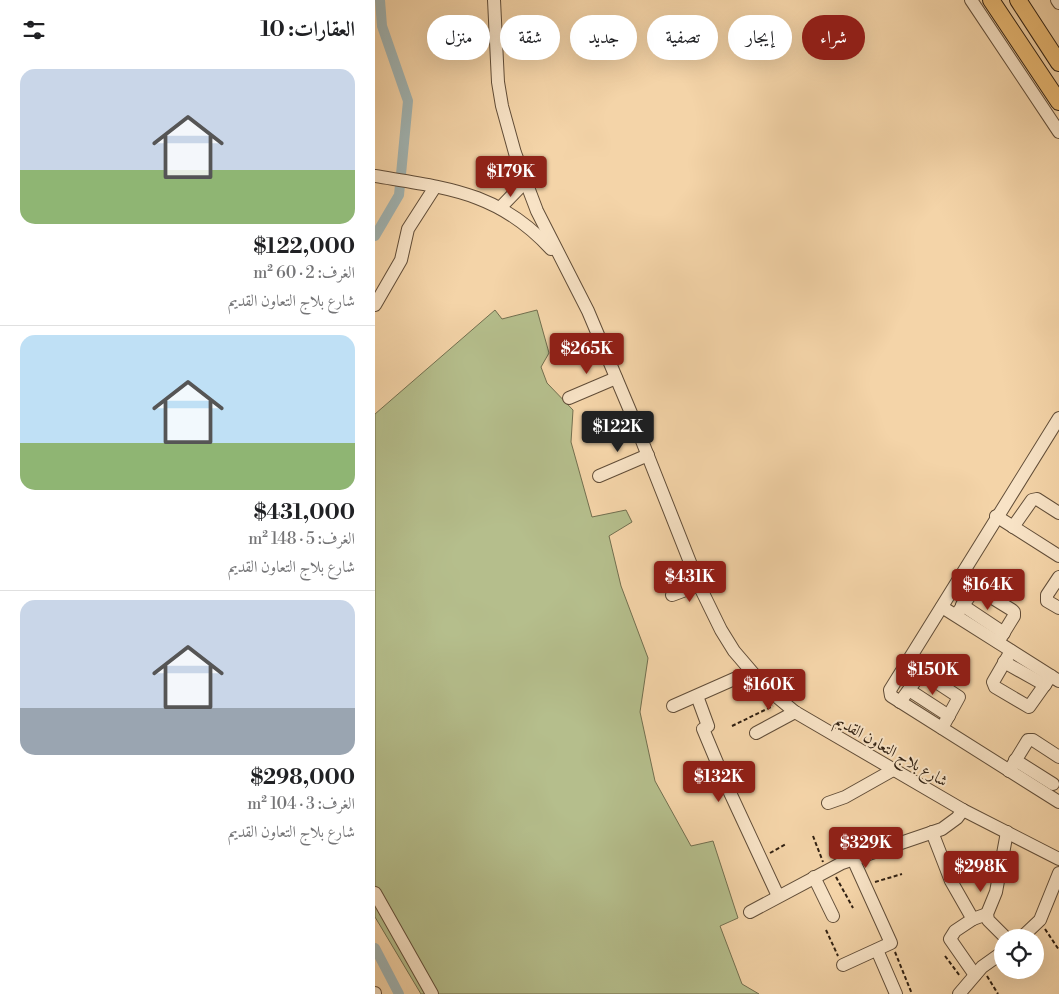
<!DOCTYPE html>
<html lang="ar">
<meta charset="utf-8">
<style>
:root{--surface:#fff;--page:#f2f2f2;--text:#202124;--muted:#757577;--line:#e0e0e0;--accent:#8f2418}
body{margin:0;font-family:"Libre Bodoni",Amiri,serif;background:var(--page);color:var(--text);direction:rtl;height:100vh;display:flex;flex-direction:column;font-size:19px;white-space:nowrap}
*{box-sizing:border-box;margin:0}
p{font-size:16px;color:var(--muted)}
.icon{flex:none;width:28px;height:28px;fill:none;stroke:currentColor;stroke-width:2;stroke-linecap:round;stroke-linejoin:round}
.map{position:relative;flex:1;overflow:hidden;direction:ltr}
.panel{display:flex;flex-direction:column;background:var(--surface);width:375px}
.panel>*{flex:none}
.top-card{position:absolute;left:15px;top:15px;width:475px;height:45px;direction:rtl;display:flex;gap:10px}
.controls{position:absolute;left:619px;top:929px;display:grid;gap:10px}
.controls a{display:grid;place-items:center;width:50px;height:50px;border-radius:50%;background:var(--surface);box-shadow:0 5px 20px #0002;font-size:25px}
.price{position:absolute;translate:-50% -42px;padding:0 11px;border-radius:5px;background:var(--accent);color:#fff;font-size:16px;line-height:32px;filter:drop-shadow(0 1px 2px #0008)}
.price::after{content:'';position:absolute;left:50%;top:30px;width:15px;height:11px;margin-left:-8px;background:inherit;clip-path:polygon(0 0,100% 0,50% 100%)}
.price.active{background:#222;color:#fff}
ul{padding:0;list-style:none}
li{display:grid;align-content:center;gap:10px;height:265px;padding:0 20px}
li+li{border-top:1px solid var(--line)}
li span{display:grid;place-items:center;height:155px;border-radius:15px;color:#555}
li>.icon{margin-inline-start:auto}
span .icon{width:90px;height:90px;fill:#fffc;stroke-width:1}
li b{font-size:21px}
h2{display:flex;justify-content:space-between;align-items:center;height:60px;padding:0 20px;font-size:21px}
.tag{padding:0 18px;border-radius:22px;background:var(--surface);box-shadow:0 5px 20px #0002;font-size:18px;line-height:45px}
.tag.active{background:var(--accent);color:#fff}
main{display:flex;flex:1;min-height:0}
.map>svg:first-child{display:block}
.green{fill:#b5be8c;stroke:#726f4f}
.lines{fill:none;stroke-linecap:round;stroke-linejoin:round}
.canal{stroke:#a1b5b4;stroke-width:10}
.minor-casing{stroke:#614d38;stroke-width:14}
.major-casing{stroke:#302012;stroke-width:18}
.path{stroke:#302012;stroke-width:2;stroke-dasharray:4 2.5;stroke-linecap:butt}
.minor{stroke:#f8e3c6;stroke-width:12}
.major{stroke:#eaba74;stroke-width:16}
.labels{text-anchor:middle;stroke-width:4;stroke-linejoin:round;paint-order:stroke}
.street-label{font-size:16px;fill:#302012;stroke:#f8e3c6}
</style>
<main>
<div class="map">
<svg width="684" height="994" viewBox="0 0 684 994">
<rect width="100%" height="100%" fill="#f4d4a8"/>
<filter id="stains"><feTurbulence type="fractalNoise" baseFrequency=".004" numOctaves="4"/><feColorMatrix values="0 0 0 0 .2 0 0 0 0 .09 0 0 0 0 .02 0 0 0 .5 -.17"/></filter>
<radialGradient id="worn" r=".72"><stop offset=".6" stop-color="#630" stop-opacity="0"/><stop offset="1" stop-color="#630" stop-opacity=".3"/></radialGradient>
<!-- green -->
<polygon class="green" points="120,310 127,319 162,310 174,353 166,367 172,383 198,410 196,442 217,517 251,510 257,522 234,536 246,586 273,658 265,712 280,781 316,846 338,841 363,918 345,926 367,984 384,994 46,994 0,917 0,414"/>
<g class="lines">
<!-- canal -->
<g class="canal">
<polyline points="0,236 24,195 33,101 7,26 5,0"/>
<polyline points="0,948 24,994"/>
</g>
<defs>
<g id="minor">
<polyline points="119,0 123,82 127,106 140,153 162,211 213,311 256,413 324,585 346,630 359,651 389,686 420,712 588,810 684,859"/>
<polyline points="596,0 684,132"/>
<polyline points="682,0 684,3"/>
<path d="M0 176C72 188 124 192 176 249"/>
<polyline points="125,208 151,181"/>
<polyline points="0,305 26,260 33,229 60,187"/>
<polyline points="194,398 241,378"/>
<polyline points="684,418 515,690 516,696 684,802"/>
<polyline points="224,476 273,455"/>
<polyline points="621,516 684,556"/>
<polyline points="638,527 657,500 662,499 684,513"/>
<polyline points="684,577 672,595 672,601 684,608"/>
<polyline points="297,595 324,585"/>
<polyline points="587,605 629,633"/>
<polyline points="567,607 684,681"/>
<polyline points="581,615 599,590 603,589 637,610 639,612 639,616 623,642"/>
<polyline points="636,651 618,682 620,687 654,707 676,676"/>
<polyline points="629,662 670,685"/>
<polyline points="534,690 574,716"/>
<polyline points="322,696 333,726 328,729 351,784 403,896"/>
<polyline points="525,702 546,673 549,674 584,697 567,728"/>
<polyline points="298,706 375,672"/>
<polyline points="381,733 420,712"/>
<polyline points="640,760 678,784"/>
<polyline points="634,771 653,740 658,740 684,757"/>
<polyline points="453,803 470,797 518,770"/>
<polyline points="557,832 576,881 596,916 598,919 612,914"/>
<polyline points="439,877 458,916"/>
<polyline points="0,893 57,994"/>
<polyline points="375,912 467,863 567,829 582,818 588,810"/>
<polyline points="598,919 580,931 575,939 600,975"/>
<polyline points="631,938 613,920 612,914 621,892 632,832"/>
<polyline points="646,938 665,920 684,873"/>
<polyline points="502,950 521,994"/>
<polyline points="468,965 516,943 478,859"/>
<polyline points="0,993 0,994"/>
<polyline points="584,994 607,967 628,952"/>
</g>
<g id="major">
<polyline points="616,0 684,102"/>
<polyline points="643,0 684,63"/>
</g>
</defs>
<!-- minor casing -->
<use href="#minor" class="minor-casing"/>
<!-- major casing -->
<use href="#major" class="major-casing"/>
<!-- path -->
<g class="path">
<polyline points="357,726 398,706"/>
<polyline points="438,836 448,862"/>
<polyline points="473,839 477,848"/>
<polyline points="395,853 411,844"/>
<polyline points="461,877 478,908"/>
<polyline points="500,882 527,874"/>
<polyline points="670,929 684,950"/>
<polyline points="451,930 463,956"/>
<polyline points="520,952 537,994"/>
<polyline points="570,956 585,976"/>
<polyline points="612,976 623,994"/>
</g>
<!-- minor -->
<use href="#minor" class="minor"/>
<!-- major -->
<use href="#major" class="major"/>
</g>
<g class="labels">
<!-- street labels -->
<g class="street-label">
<text transform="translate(517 750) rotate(30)" y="6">شارع بلاج التعاون القديم</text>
</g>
</g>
<rect width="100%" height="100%" filter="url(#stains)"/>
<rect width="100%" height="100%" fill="url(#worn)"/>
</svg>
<div class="controls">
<a><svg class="icon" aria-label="locate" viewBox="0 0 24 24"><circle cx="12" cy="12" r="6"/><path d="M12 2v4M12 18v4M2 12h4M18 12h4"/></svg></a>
</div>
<b class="price" style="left:136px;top:198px">$179K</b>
<b class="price" style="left:212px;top:375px">$265K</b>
<b class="price active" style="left:243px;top:453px">$122K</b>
<b class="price" style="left:315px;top:603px">$431K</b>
<b class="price" style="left:613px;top:611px">$164K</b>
<b class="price" style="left:558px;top:696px">$150K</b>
<b class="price" style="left:394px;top:711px">$160K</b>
<b class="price" style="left:344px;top:803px">$132K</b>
<b class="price" style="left:491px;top:869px">$329K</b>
<b class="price" style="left:606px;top:893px">$298K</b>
<div class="top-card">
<a class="tag active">شراء</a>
<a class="tag">إيجار</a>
<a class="tag">تصفية</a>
<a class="tag">جديد</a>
<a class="tag">شقة</a>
<a class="tag">منزل</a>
</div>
</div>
<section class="panel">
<h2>العقارات: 10<svg class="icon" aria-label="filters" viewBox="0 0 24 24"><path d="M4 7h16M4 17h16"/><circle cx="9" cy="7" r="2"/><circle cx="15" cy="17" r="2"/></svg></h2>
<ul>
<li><span style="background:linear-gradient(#c9d6e8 65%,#8fb573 0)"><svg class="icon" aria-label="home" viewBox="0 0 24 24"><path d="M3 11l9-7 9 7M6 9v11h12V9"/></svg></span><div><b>$122,000</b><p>الغرف: 2 · 60 m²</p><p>شارع بلاج التعاون القديم</p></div></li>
<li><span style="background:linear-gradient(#bfe0f5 70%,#8fb573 0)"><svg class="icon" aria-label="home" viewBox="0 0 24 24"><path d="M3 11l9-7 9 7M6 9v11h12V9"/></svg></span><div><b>$431,000</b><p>الغرف: 5 · 148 m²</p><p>شارع بلاج التعاون القديم</p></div></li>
<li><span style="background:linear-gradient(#c9d6e8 70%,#9aa5b1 0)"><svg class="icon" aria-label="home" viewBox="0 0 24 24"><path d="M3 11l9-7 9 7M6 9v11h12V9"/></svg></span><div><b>$298,000</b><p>الغرف: 3 · 104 m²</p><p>شارع بلاج التعاون القديم</p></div></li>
</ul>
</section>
</main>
